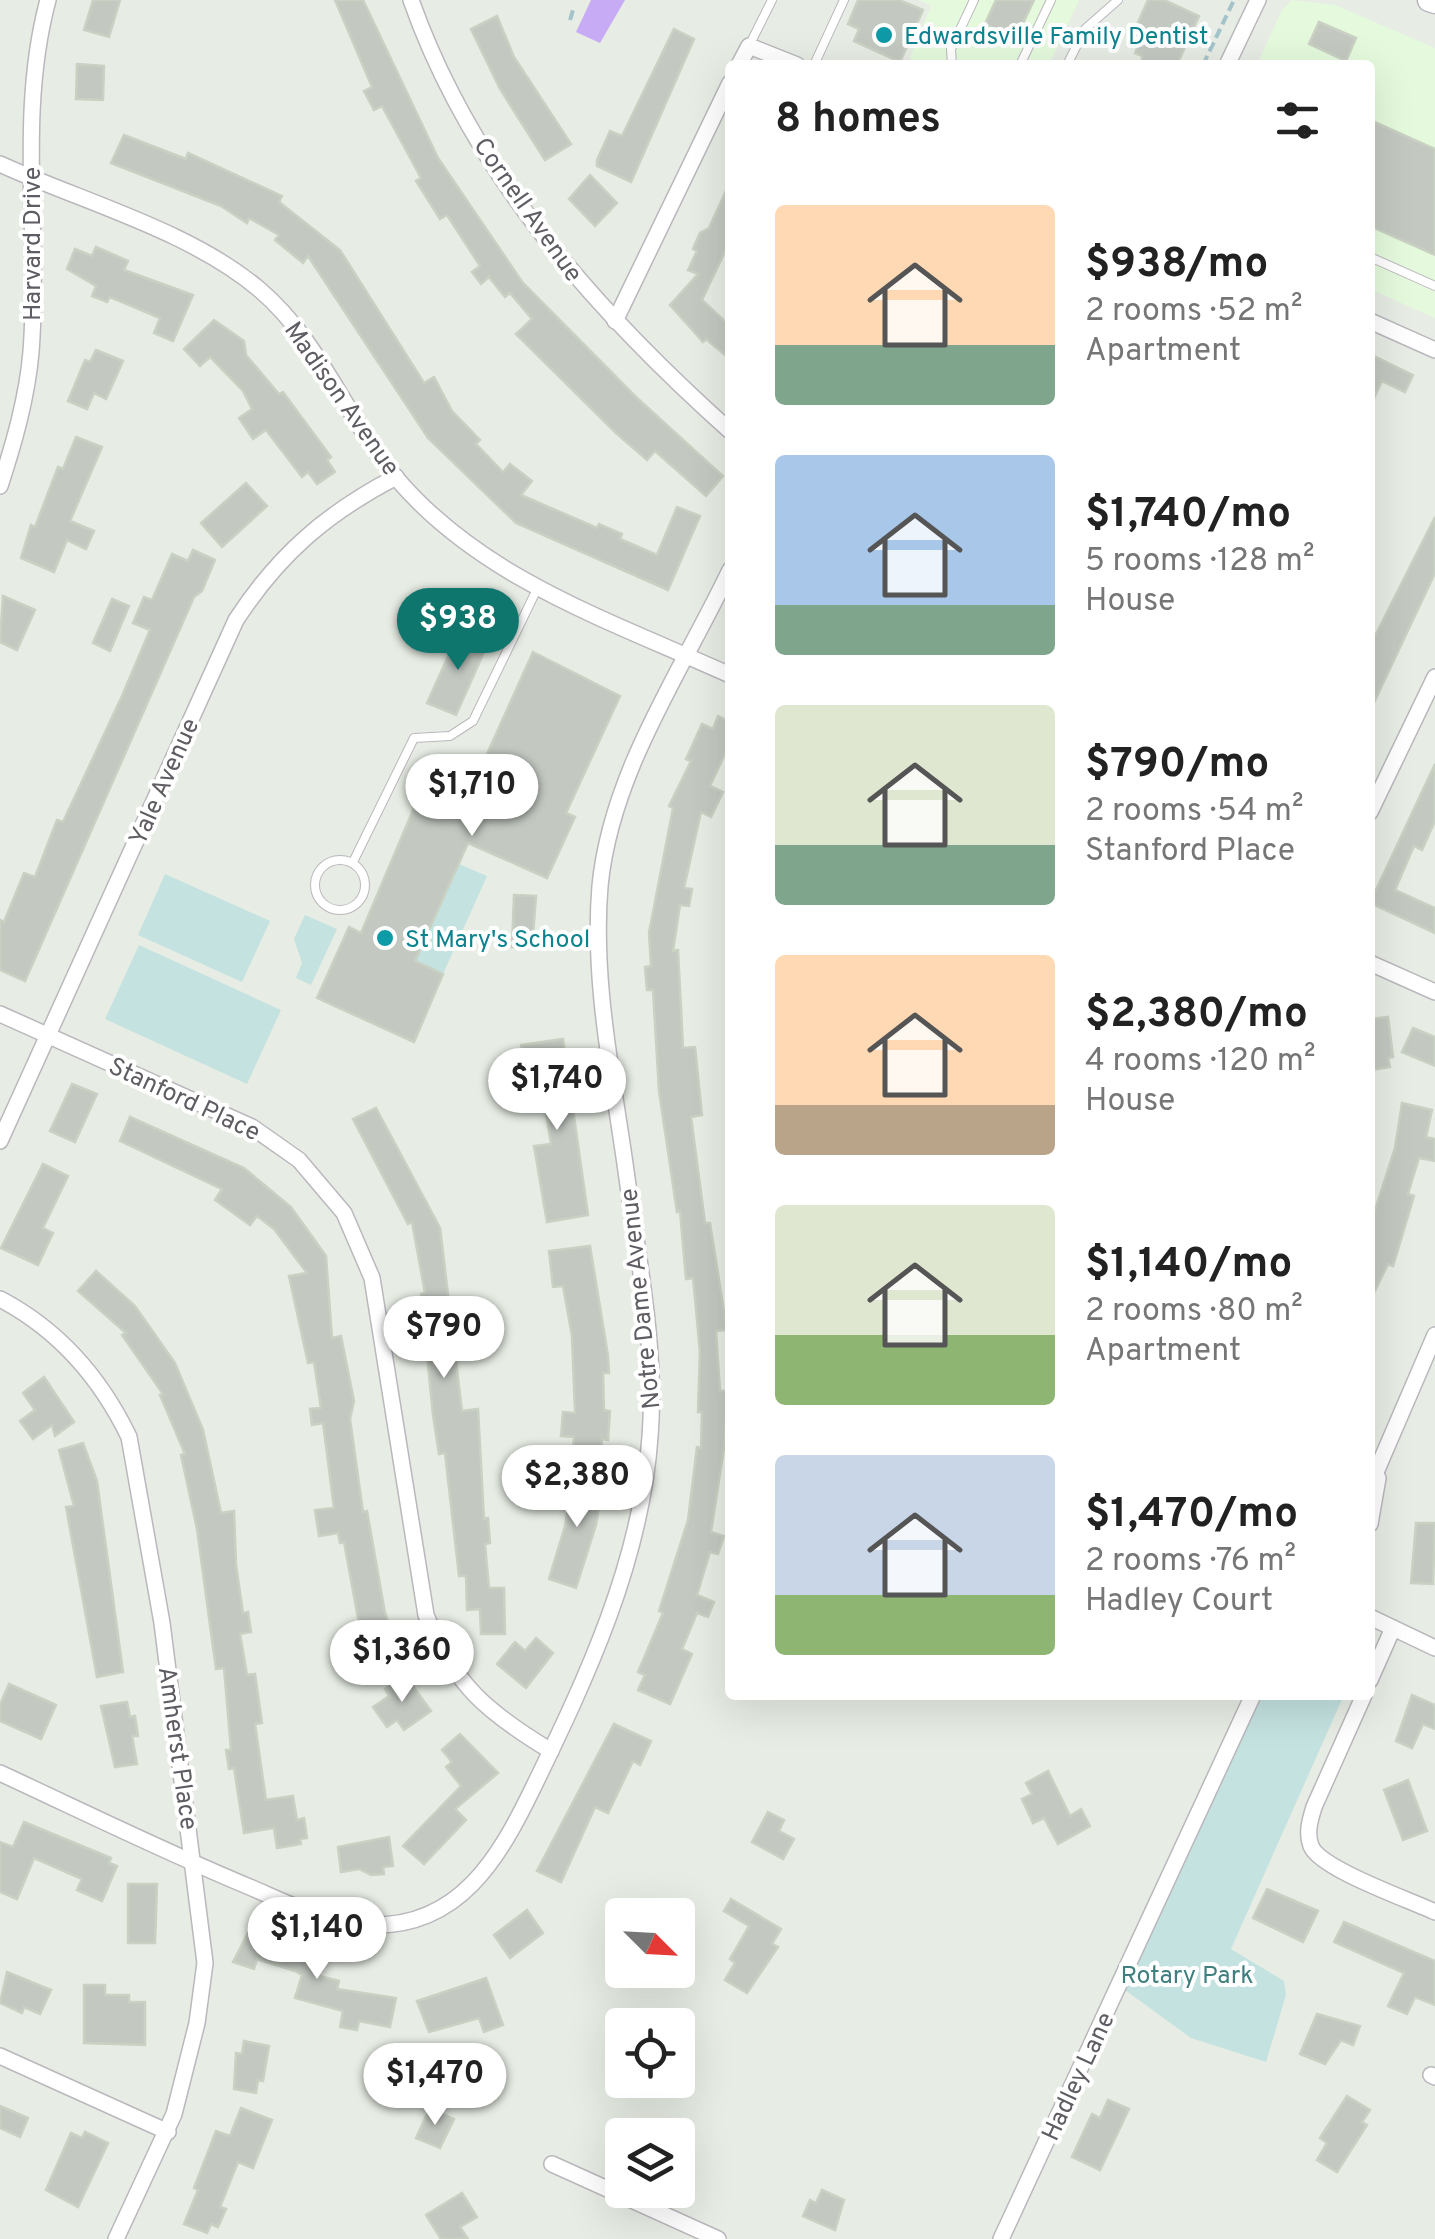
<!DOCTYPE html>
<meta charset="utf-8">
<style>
:root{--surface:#fff;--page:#f2f2f2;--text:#222;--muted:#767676;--accent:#0f766e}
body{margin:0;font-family:Overpass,sans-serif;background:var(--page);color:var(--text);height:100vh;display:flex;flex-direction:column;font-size:38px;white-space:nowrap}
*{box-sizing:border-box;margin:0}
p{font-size:32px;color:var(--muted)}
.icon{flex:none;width:55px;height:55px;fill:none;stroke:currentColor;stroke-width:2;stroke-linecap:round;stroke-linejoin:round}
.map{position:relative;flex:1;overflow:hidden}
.side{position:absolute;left:725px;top:60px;width:650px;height:1640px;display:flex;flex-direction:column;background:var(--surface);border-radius:10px;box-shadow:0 10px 40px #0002}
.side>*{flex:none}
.needle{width:65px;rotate:114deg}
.tools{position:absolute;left:605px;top:1898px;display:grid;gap:20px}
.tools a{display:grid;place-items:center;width:90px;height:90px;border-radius:10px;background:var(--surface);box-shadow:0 10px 40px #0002;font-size:50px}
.price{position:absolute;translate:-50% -85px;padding:0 22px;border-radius:35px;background:#fff;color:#222;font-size:32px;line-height:65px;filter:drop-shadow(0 2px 5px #0008)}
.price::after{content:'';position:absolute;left:50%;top:60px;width:30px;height:22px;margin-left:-15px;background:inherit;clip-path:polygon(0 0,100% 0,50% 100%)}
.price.active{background:var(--accent);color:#fff}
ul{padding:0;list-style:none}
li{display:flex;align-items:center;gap:30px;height:250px;padding:0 50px}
li span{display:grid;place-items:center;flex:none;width:280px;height:200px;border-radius:10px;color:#555}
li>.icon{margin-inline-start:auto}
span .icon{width:120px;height:120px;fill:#fffc;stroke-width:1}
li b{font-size:42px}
h2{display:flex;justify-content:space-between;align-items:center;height:120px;padding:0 50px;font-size:42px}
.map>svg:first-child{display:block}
.commercial{fill:#e5fadd}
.green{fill:#c4e2e0}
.water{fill:#c7acf5}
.building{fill:#c3c8c1;stroke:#c9d1c3;stroke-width:2.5}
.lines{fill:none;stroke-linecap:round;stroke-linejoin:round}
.service-casing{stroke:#bab7bd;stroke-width:10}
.minor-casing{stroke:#bab7bd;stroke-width:18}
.secondary-casing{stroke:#bab6bd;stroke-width:25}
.path{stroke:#a4c3cb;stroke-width:4;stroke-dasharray:10 5;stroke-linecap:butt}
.service{stroke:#fff;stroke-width:8}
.minor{stroke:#fff;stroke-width:15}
.secondary{stroke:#fff;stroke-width:22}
.culture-dot{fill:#0f9aa8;stroke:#fff;stroke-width:4}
.labels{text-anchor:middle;stroke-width:8;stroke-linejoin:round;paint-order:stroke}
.culture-label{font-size:25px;fill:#0d838f;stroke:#fff;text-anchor:start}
.street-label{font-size:25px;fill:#605c63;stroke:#fff}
.park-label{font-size:25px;fill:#3f807f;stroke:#fff}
</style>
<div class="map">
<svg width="1435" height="2239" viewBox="0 0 1435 2239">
<rect width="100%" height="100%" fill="#e7ede4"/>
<!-- commercial -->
<g class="commercial">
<polygon points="920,0 1079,0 1049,65 918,65 910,58 931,6"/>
<polygon points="1292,0 1335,5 1435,48 1435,318 1370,289 1370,65 1257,65 1282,10"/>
</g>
<!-- green -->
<g class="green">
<polygon points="459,864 487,876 443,974 411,959 423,943"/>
<polygon points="165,874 270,921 242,982 138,935"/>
<polygon points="305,915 337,929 311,985 296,978 302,963 294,939"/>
<polygon points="139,945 281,1010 247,1084 105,1019"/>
<polygon points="1260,1695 1344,1695 1231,1949 1284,1981 1286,1995 1266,2062 1191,2038 1125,1990"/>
</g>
<!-- water -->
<polygon class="water" points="591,0 625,0 600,43 576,32"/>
<!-- building -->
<g class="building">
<polygon points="93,0 120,0 109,37 84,30"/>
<polygon points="335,0 363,0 438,158 523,283 636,397 723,476 706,496 655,451 647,460 616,433 516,334 532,319 510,293 505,297 489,277 481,284 472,272 480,266 447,215 440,219 416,181 421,178 382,106 374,110 364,91 372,87"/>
<polygon points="858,0 899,0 923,10 900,62 854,41 859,29 848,24"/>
<polygon points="996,0 1034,0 1016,38 985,24"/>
<polygon points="1148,0 1164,0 1199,16 1177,65 1142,65 1142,56 1135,53 1140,42 1131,38"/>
<polygon points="497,16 514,57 571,144 545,160 500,89 471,29"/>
<polygon points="1319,22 1356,38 1346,61 1309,44"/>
<polygon points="674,29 694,39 631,182 597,166 597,160 610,131 622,136"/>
<polygon points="77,64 104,66 103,100 76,99"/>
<polygon points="1370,120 1435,149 1435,255 1370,226"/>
<polygon points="124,135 186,159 188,153 282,196 279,202 340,250 424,383 434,377 452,411 480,440 476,444 503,472 510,464 532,481 521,495 597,528 599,524 622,534 620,539 657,555 677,507 700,516 668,590 516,523 428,438 308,256 303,263 275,240 279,235 249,218 247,223 221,206 111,163"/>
<polygon points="590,175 617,203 595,226 569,199"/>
<polygon points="730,182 730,241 702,300 730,326 730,359 706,339 703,342 670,305 698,274 688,270 697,251 693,249 700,233 709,228"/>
<polygon points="96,247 128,261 124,270 193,295 173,341 154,333 160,318 110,297 107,302 92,296 96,286 67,269 75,249 92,256"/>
<polygon points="214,320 244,341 246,355 279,394 283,392 331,457 327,460 335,472 317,484 308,472 302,477 266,430 253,439 239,418 252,409 243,391 210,357 200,366 184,349"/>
<polygon points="96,350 123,361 106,399 94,393 87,409 68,401 85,360 90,362"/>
<polygon points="1370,354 1413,375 1405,392 1382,381 1370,407"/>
<polygon points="76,437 102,447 70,521 94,531 86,549 67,540 54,572 21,558 31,525 35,527 58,467 63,469"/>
<polygon points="246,483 267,506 222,547 201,523"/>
<polygon points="1435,517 1435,573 1370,711 1370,646"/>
<polygon points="193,550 215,560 202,591 194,597 25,981 0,970 0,920 4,922 24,873 35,877 57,820 63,822 122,696 150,630 133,623 144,597 152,600 172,554 188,561"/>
<polygon points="3,596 35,610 17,650 0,642"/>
<polygon points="112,599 129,606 110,651 93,643"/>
<polygon points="460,630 488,643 456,715 427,703"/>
<polygon points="533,652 620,696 566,813 575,817 547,878 468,843 415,961 443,974 414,1042 317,998 349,927 361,933 436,756 478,774"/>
<polygon points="718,716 730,722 730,743 710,786 723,792 711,817 701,812 684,888 692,889 689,906 680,905 673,951 678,950 683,1048 695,1047 702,1115 691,1117 705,1223 710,1223 727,1330 716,1331 720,1391 727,1391 725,1442 711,1532 724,1536 718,1554 710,1552 697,1595 714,1602 708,1617 697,1613 682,1649 692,1654 670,1704 638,1690 645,1675 638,1672 663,1613 659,1611 688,1520 697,1447 701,1448 702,1412 698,1412 700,1352 693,1278 686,1279 680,1211 677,1212 659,1091 653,990 647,990 645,967 651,966 649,933 673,808 669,806 691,761 686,759 702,724 713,729"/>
<polygon points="1435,764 1435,821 1422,850 1414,846 1395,890 1435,908 1435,933 1370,903"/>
<polygon points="514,895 536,896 532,948 512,947"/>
<polygon points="1388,1017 1393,1057 1388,1058 1390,1067 1370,1070 1370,1019"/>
<polygon points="1413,1028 1435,1037 1435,1066 1402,1052"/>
<polygon points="563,1039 588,1215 547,1222 534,1146 551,1144 541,1080 526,1082 521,1045"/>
<polygon points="72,1084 97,1094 75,1142 50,1131"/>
<polygon points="1402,1103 1432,1110 1426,1137 1435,1139 1435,1161 1419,1158 1408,1194 1414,1196 1393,1266 1388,1264 1370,1301 1370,1226 1395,1148"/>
<polygon points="376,1108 440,1228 462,1411 478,1409 484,1519 488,1518 490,1543 485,1544 489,1588 504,1588 505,1634 481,1634 480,1609 467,1610 466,1576 459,1576 445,1453 439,1454 433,1415 421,1294 425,1293 412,1222 408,1224 353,1119"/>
<polygon points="130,1117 244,1168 291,1207 326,1256 332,1338 341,1336 354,1401 350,1419 363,1512 367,1511 385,1613 400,1658 365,1670 352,1632 360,1629 344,1542 340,1543 338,1533 319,1536 315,1510 334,1508 323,1423 312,1425 310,1409 321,1408 314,1362 308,1363 289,1276 307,1273 274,1229 257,1216 250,1225 215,1200 222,1189 120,1141"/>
<polygon points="43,1164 68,1176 43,1228 53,1233 38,1265 1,1248"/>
<polygon points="590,1246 608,1356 609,1373 603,1373 604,1410 610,1411 608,1440 602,1439 601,1452 573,1450 574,1437 561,1436 563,1412 575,1413 572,1336 563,1286 553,1287 549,1251"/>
<polygon points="96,1271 135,1306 175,1363 203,1430 221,1513 234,1511 236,1565 243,1613 248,1612 251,1632 240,1634 247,1675 255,1674 262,1723 255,1724 266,1800 293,1796 297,1820 304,1818 307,1838 300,1839 301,1844 277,1848 274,1828 244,1833 234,1768 229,1769 226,1750 231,1750 224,1668 216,1669 197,1529 181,1455 185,1454 160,1395 163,1394 122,1335 126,1333 78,1291"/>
<polygon points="44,1377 74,1422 55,1436 52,1425 33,1439 20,1421 35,1410 23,1393"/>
<polygon points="83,1443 97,1481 123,1672 97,1677 66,1507 74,1506 59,1450"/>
<polygon points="573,1476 603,1480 596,1525 576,1588 549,1579 565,1526"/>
<polygon points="1416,1523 1435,1523 1433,1584 1411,1583"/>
<polygon points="536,1638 553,1653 526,1688 497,1664 515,1642 525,1651"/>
<polygon points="405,1675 431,1711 404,1730 397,1720 387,1727 373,1707 389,1696 385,1689"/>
<polygon points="9,1684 56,1705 41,1739 0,1721 0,1705"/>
<polygon points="1412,1695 1435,1705 1435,1729 1423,1724 1412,1748 1396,1741"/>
<polygon points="127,1702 130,1717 135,1716 138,1736 132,1736 137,1764 115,1767 101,1706"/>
<polygon points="614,1724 651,1741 640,1765 633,1761 608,1813 595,1807 561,1882 537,1871"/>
<polygon points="460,1734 498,1773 455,1809 466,1820 424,1864 403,1846 461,1786 446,1767 452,1762 442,1750"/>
<polygon points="1048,1771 1070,1816 1081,1809 1090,1826 1058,1844 1044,1818 1033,1823 1022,1799 1032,1794 1026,1783"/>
<polygon points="1408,1780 1427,1831 1403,1840 1384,1790"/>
<polygon points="768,1812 784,1820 779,1831 794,1839 783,1859 752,1842"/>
<polygon points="24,1822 111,1858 109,1863 117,1866 102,1901 77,1890 82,1879 34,1858 17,1899 0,1892 0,1842 13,1847"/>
<polygon points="389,1837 393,1866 383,1867 384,1874 371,1875 359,1869 341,1872 338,1847"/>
<polygon points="128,1884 157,1884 155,1943 128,1943"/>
<polygon points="1267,1889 1318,1911 1303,1942 1253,1918"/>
<polygon points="731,1899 781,1929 772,1944 778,1947 747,1993 725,1980 735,1963 730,1959 749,1926 724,1911"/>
<polygon points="527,1910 543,1933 510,1958 494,1935"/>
<polygon points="1344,1922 1435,1961 1435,2005 1415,1997 1407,2014 1388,2006 1404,1973 1334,1942"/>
<polygon points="250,1929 285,1938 282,1950 315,1959 314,1966 321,1968 319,1976 339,1981 337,1989 396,1998 390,2027 359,2021 357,2030 340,2027 343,2011 295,1998 302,1975 295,1971 257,1959 254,1969 233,1962"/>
<polygon points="7,1972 51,1990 40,2014 24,2007 22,2013 0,2003"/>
<polygon points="486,1978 503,2025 484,2032 479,2018 429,2032 417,2001"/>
<polygon points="84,1985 105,1985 105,1995 129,1995 129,2002 145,2002 145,2045 84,2043"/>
<polygon points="1317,2014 1360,2026 1353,2045 1341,2040 1325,2064 1300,2054"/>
<polygon points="244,2041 269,2046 263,2081 258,2080 256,2093 234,2089 236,2053 242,2054"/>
<polygon points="1347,2096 1370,2110 1362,2122 1367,2125 1337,2172 1317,2160 1327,2143 1320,2138"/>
<polygon points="1108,2100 1129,2109 1100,2170 1072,2157 1092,2114 1100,2118"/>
<polygon points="0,2106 28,2118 20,2137 0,2128"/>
<polygon points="241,2108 272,2120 253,2168 238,2162 220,2207 226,2209 218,2227 211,2224 207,2233 184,2224 198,2190 194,2188 216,2131 230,2136"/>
<polygon points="430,2108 454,2119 440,2148 416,2138"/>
<polygon points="85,2132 108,2143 78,2207 46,2190 71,2133 82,2138"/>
<polygon points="822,2190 844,2200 835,2230 803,2216 810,2200 816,2203"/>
<polygon points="462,2193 477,2217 460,2227 468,2239 441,2239 426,2215"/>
</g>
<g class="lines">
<defs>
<g id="service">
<polyline points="749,46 772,0"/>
<polyline points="814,65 844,0"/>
<polyline points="952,65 951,49 974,0"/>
<polyline points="1020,65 1051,0"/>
<polyline points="1067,65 1085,29 1118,0"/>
<polyline points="1370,257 1435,286"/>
<circle cx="340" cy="885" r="25"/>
<polyline points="353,862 414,738 450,736 473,721 538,587"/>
</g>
<g id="minor">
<path d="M411 0C472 173 596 311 730 431"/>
<polyline points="739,65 749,46 797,65"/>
<polyline points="1227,65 1258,0"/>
<path d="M0 164C83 202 191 231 260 290 321 342 347 420 398 480 484 580 613 622 730 675"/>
<polyline points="615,321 730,83"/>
<polyline points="1370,321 1435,350"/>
<path d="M0 486C14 443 27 398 31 352 40 235 17 115 48 0"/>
<polyline points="1370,812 1435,677"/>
<polyline points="1370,963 1435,992"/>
<path d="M0 1014 252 1127 299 1160 344 1213 372 1278 426 1615C454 1685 488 1713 551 1751"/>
<path d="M0 1141 236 620C279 554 327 513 396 477"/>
<path d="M0 1299C59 1330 100 1377 129 1437L162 1623 205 1963 197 2023 174 2114 116 2239"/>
<polyline points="1370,1486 1435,1335"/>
<polyline points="1370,1524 1378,1478"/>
<polyline points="1370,1617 1435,1648"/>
<polyline points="1370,1680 1393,1628"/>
<path d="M1364 1695 1314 1807C1310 1820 1306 1833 1311 1846 1320 1869 1410 1900 1435 1912"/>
<path d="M0 1773C84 1812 167 1853 252 1888 289 1904 328 1924 370 1925 459 1928 499 1858 533 1788 587 1677 641 1562 650 1437 657 1349 638 1258 626 1171 613 1077 592 981 600 886 611 772 682 671 730 570"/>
<polyline points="0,2056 168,2132"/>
<polyline points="1431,2075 1435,2077"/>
<polyline points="552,2164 718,2239"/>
<polyline points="1001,2239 1253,1695"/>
</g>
<polyline id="secondary" points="1429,0 1435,2"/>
</defs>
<!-- service casing -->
<use href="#service" class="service-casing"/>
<!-- minor casing -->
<use href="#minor" class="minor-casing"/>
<!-- secondary casing -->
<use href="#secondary" class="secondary-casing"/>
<!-- path -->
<g class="path">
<polyline points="570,20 573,10"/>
<polyline points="1203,65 1234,0"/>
</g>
<!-- service -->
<use href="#service" class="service"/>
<!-- minor -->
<use href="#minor" class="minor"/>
<!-- secondary -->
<use href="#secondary" class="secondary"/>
</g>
<!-- markers -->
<g class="culture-dot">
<circle cx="884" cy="35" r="10"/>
<circle cx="385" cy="938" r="10"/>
</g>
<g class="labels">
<!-- culture labels -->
<g class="culture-label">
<text x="904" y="44">Edwardsville Family Dentist</text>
<text x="405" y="947">St Mary's School</text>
</g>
<!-- street labels -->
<g class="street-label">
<text transform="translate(529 209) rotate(55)" y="9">Cornell Avenue</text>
<text transform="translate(31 244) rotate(-90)" y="9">Harvard Drive</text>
<text transform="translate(343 398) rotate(55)" y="9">Madison Avenue</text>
<text transform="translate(163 781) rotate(-66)" y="9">Yale Avenue</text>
<text transform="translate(185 1098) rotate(25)" y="9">Stanford Place</text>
<text transform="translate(639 1299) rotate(-96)" y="9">Notre Dame Avenue</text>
<text transform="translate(179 1748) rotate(82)" y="9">Amherst Place</text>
<text transform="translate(1077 2076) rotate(-65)" y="9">Hadley Lane</text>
</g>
<!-- park labels -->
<g class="park-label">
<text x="1187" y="1983">Rotary Park</text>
</g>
</g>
</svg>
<div class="tools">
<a><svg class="needle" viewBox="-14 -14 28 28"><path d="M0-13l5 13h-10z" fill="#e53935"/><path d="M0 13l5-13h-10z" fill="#767676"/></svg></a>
<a><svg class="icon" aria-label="locate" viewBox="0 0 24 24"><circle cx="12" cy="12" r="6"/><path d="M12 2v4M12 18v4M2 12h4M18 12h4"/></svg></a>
<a><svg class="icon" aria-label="layers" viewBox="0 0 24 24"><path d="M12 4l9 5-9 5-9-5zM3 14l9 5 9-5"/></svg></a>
</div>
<b class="price active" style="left:458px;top:673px">$938</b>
<b class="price" style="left:472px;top:839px">$1,710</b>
<b class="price" style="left:557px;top:1133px">$1,740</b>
<b class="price" style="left:444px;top:1381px">$790</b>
<b class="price" style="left:577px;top:1530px">$2,380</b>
<b class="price" style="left:402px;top:1705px">$1,360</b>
<b class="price" style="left:317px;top:1982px">$1,140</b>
<b class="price" style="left:435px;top:2128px">$1,470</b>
<section class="side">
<h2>8 homes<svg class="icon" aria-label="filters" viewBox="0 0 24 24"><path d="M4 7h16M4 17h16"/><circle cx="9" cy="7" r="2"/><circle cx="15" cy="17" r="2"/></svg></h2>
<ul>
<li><span style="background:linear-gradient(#ffd9b3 70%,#7fa58c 0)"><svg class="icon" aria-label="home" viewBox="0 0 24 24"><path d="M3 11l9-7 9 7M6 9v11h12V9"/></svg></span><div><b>$938/mo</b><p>2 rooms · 52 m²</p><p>Apartment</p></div></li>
<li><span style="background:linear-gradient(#a9c7e8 75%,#7fa58c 0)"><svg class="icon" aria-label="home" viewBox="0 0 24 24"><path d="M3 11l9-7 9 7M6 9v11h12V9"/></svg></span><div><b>$1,740/mo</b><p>5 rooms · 128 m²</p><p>House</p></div></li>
<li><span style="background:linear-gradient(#dfe7d0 70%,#7fa58c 0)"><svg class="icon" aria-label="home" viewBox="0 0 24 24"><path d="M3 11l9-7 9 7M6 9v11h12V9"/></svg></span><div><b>$790/mo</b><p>2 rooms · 54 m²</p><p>Stanford Place</p></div></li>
<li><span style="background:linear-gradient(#ffd9b3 75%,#b9a48a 0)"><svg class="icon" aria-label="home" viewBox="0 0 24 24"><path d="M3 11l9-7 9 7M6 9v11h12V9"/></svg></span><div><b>$2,380/mo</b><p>4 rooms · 120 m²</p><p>House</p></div></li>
<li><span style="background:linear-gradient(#dfe7d0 65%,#8fb573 0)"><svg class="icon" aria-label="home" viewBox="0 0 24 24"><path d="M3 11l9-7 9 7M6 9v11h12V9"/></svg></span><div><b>$1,140/mo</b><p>2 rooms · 80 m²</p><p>Apartment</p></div></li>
<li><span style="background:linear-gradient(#c9d6e8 70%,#8fb573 0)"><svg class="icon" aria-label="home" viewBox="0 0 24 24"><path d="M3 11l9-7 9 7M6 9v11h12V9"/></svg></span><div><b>$1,470/mo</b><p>2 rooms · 76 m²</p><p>Hadley Court</p></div></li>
</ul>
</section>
</div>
